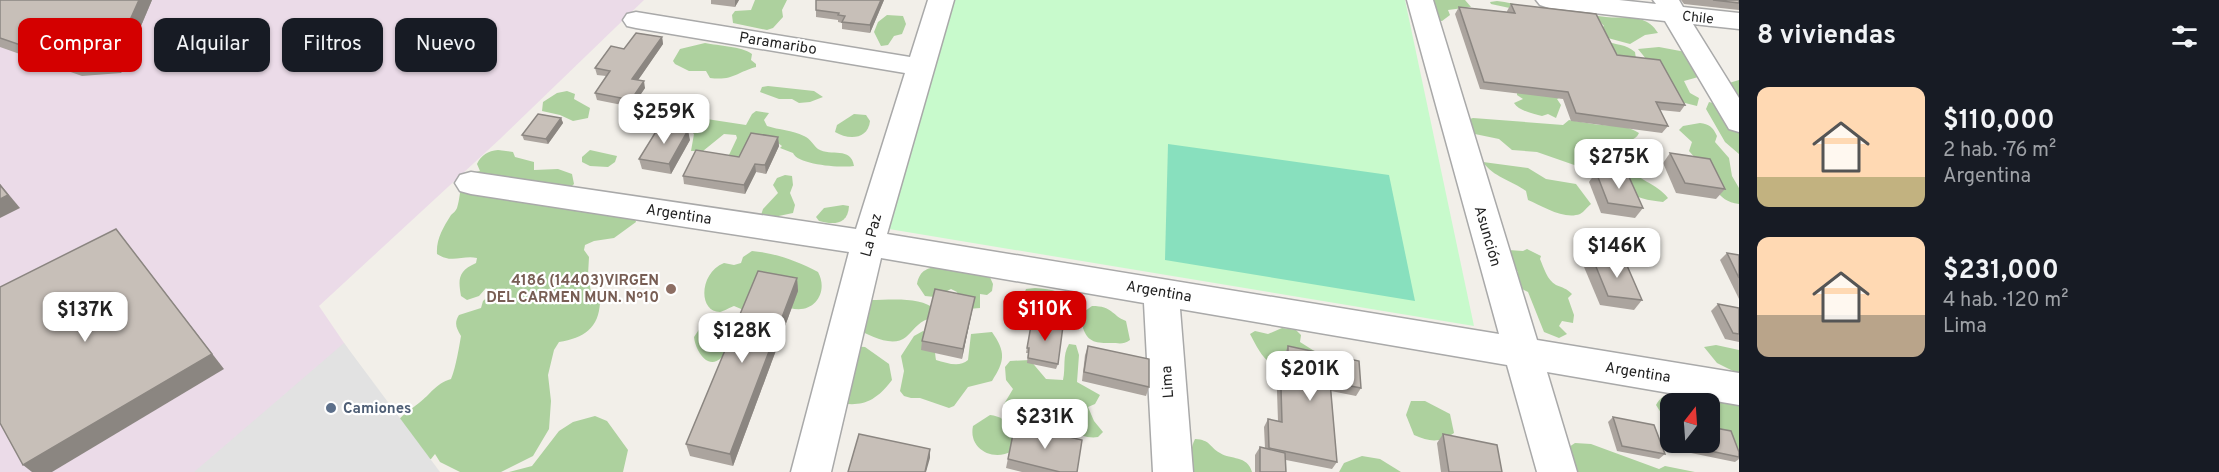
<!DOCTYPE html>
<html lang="es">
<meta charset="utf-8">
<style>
:root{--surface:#171b24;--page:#242831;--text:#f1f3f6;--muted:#9ea1a6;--accent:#d40000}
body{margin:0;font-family:Overpass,sans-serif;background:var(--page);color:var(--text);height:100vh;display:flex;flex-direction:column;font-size:22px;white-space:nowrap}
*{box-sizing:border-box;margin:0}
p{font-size:20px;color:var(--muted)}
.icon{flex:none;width:33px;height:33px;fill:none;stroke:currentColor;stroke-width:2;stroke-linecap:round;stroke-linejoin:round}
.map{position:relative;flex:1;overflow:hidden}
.panel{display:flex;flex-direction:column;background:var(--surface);width:480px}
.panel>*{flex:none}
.guide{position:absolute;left:18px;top:18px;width:570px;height:54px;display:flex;gap:12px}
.needle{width:39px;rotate:17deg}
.controls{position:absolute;left:1660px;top:393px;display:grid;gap:12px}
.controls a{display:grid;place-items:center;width:60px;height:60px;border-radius:12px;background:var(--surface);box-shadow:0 2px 4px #0004;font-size:30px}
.price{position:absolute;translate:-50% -51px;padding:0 14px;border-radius:12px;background:#fff;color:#222;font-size:20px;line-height:39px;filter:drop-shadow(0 2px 3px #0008)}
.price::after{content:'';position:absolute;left:50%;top:36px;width:18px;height:14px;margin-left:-9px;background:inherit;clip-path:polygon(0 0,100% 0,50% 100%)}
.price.on{background:var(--accent);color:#fff}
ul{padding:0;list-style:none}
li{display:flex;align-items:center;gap:18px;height:150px;padding:0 18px}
li span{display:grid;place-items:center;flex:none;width:168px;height:120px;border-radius:12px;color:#555}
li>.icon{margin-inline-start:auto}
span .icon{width:72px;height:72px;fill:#fffc;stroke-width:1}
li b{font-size:26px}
h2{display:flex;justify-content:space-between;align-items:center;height:72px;padding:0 18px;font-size:26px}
.pill{padding:0 21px;border-radius:12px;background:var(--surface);box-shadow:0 2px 4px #0004;font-size:21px;line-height:54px}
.pill.on{background:var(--accent);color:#fff}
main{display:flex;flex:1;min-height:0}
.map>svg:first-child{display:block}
.industrial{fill:#ebdbe8}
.forest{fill:#add19e}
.park{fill:#c8facc}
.pitch{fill:#88e0be}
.parking{fill:#e2e2e2}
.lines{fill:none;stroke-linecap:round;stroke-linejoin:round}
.minor-casing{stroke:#a9a9a9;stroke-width:3}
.minor{fill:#fff;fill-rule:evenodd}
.wall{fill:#aba49e}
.shaded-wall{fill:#8b8681}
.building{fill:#c7bfb8;stroke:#8b8681;stroke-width:1.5}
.education-dot{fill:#8d6e63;stroke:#fff;stroke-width:2}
.service-dot{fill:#5c6f8a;stroke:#fff;stroke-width:2}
.labels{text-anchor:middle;stroke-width:4.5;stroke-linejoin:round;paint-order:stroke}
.far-street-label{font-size:14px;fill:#222;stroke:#fff}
.street-label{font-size:15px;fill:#222;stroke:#fff}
.education-label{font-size:15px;font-weight:bold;fill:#785e54;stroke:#fff;text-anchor:end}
.service-label{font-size:15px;font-weight:bold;fill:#4e5e75;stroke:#fff;text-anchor:start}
</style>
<main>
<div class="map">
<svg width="1739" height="472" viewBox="0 0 1739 472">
<rect width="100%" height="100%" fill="#f2efe9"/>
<!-- industrial -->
<polygon class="industrial" points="0,0 644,0 500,139 319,306 393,415 436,472 0,472"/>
<!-- forest -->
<g class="forest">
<polygon points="755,0 787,0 782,10 783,17 773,28 767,30 733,23 732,15 735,11 751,10"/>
<polygon points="1419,0 1465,0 1471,7 1448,10 1450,15 1442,21 1433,20"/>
<path d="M1497 1C1536 5 1569 29 1605 41 1616 45 1626 44 1635 52L1636 59 1557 99 1561 105 1556 118 1548 114 1542 116C1534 114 1519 111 1514 103L1523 99 1517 95 1519 10 1491 4 1490 2Z"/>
<polygon points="887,15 903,16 906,24 902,34 894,36 888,45 881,46 874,32 878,22"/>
<path d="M1594 15C1617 22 1644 9 1658 33L1645 35 1630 44 1604 37 1601 28 1604 26Z"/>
<path d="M705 43C719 46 741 46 752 54L751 60 756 64V67C737 72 733 81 710 78L706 71H689L675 64 673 61 680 49Z"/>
<polygon points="1659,47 1691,53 1709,74 1684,81 1690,93 1699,98 1697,106 1681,102 1638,49"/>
<polygon points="1739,80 1739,154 1725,142 1706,109 1709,102 1717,104 1729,83"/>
<polygon points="768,86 814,91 823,97 810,102 799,103 792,99 779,99 760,92 762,87"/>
<polygon points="567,91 575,94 574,99 590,108 588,118 573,121 560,115 542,111 543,102 557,93"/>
<path d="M756 111 769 113 764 120 767 126C779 130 792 130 804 136 811 139 813 145 818 149 831 157 851 146 854 166 841 168 798 165 793 153L780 148 782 146 778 143 732 159 729 155 737 138 736 135 724 134 703 151H691L694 134 680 121 681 117 687 116 746 125 752 114Z"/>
<path d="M854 114 866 115 870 121C868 140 848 140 835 132L837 125Z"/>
<path d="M1473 118 1563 125 1569 120C1577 121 1585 123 1593 124 1611 127 1620 122 1639 133 1635 142 1625 140 1617 141L1618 147 1627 152 1645 155V163L1628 166C1636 180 1657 183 1668 198L1663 202C1632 199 1621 190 1600 168L1580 167 1537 152 1512 150 1499 139 1470 133 1463 121Z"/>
<path d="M1700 123C1709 124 1713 127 1717 136L1715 142 1729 158 1732 176 1739 188V204C1715 201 1715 183 1703 166 1699 161 1693 156 1689 151L1692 142 1679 130 1683 126Z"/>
<path d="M498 150 513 152 515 157 534 162V170L558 169 572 174 574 184 570 188 588 195 603 191 613 193 633 212 636 222 614 238 594 241 585 245 584 250 589 257 588 275 591 292 600 302C599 328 584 338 559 342L554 350 548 375 551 401 549 429 533 456 501 472H460L440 462 435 454 431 459 409 464 394 426C401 415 409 411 419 403 431 394 435 384 451 379 455 371 459 348 461 336 456 328 454 323 459 315L481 308 483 301 492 293 486 288 479 296 467 300 461 296C458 279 458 271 476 263L477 258C462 255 452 264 437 254 436 239 443 228 451 215 453 213 456 211 457 208 463 190 456 176 480 171L477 164C481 155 488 151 498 150Z"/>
<polygon points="590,150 617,156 615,162 608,167 590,166 582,162 582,157"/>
<path d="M1483 162 1528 168 1546 179 1576 184 1591 204C1588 206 1584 212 1580 214 1564 220 1542 206 1528 200L1526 191C1511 180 1493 177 1483 162Z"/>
<polygon points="785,175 792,176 793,185 790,193 795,205 793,213 774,217 761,215 763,209 778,193 773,185 777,178"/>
<path d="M843 205 849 206C848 225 833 225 819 221L816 217 824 208Z"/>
<path d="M1527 249 1541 256 1540 259C1544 268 1547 280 1556 285 1563 288 1566 288 1572 294L1568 298 1574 315 1573 323 1562 321 1559 326 1567 334 1559 338 1544 332 1528 292 1518 287 1516 278 1518 272 1510 262 1508 250 1523 251Z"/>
<path d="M752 251C776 253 797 261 818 272 829 292 814 315 790 308L746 311 734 306C731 307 724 311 720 312 698 312 699 273 724 263L734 265 741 263 743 257Z"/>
<path d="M942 266 989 275 993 284 992 291 987 295 980 294V308L968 309 960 301 957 292 951 289 935 297 925 296 917 284C920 269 928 268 942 266Z"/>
<path d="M1035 288C1052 289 1065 292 1078 304L1077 323 1055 327 1016 317 1012 310 1014 302 1022 299 1026 289Z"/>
<path d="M870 300C891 300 921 296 936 310L933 318C919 320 916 328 906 337 893 348 870 336 857 329Z"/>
<path d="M1092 306C1113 306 1111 315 1126 321L1130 340C1123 345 1119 343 1111 343 1097 343 1088 343 1083 328L1085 311Z"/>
<path d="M702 325 716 328 736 327C732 336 729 351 721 358 707 371 695 349 694 337Z"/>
<path d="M1282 328 1296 330 1301 335 1300 342 1319 354 1277 367C1263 361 1257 347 1250 334L1255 331 1268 334Z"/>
<path d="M923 331C936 338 934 347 936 360 947 363 959 368 968 360L971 334 992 332C1006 352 1005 361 992 381L968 387 954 406 949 408 920 398H911L904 396 900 391 904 371 901 356 914 336Z"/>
<path d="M1069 344 1076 345 1079 355 1077 382 1100 395 1095 404 1088 407 1094 421 1103 432 1098 437C1088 439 1080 434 1070 433 1040 429 1018 437 1004 404L1013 389 1006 380 1005 367 1010 361 1030 360 1046 379 1063 380C1066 367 1062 356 1069 344Z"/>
<polygon points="1716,345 1739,350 1739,374 1717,363 1704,347"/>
<path d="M850 346 865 347 889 364 892 380C870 409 854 407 820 399Z"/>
<path d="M1739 388V459L1710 431V404H1671V421L1663 416 1656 405C1666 386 1685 398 1700 402V398Z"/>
<path d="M1411 401H1425L1450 414 1454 433C1440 443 1430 442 1414 435L1406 415Z"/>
<path d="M990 415C1010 417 1015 433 1012 451 993 462 968 449 973 426Z"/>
<polygon points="595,416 607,421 628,450 623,472 509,472 532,466 559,431 573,422"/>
<path d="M1195 439C1211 440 1208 446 1220 453 1231 460 1247 455 1252 472H1176C1199 459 1186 458 1195 439Z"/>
<polygon points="1575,443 1591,444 1659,469 1665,466 1695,472 1550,472 1569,447"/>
<polygon points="1362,456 1380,459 1401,472 1339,472 1344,463"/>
</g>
<!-- park -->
<polygon class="park" points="948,0 1405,0 1474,326 883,228"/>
<!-- pitch -->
<polygon class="pitch" points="1168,144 1389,175 1415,301 1165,260"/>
<!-- parking -->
<polygon class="parking" points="344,343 440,472 194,472"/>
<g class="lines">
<defs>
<g id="minor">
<polygon points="928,0 954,0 887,234 1499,334 1407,0 1433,0 1537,340 1739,373 1739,405 1547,372 1577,472 1537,472 1507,365 1180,309 1193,472 1153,472 1144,303 881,258 831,472 791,472 849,252 471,194 460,191 455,183 460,175 471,172 856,229 905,73 636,28 627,26 623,20 627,14 636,12 910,57"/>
<polygon points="1536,0 1619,0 1656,4 1653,0 1679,0 1683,7 1739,13 1739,29 1693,24 1739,98 1739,132 1729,129 1665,21 1549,8 1540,5"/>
</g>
</defs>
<!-- minor casing -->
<use href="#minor" class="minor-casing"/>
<!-- minor -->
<use href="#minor" class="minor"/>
</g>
<!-- wall -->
<g class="wall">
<polygon points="0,0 152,0 121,73 82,76 0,47"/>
<polygon points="711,0 739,0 735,7 711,4"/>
<polygon points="816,0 884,0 870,33 842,29 842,23 838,22 838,20 816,17"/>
<polygon points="1681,0 1739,0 1739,10 1684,4"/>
<polygon points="1511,4 1617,55 1685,105 1680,112 1660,110 1668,126 1662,133 1571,121 1563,99 1480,89 1455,14 1459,7 1507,12 1507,11"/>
<polygon points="662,37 663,44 638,80 645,88 632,107 597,100 595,93 606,76 597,75 595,68"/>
<polygon points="561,118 563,123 548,144 524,140 522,135"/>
<polygon points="778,137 779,146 766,174 756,172 745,194 684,184 683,176 739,157"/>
<polygon points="690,140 671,174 642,169 639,159"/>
<polygon points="1670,153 1725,189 1716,199 1676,193 1663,163"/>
<polygon points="1596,172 1643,208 1635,218 1601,213 1589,182"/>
<polygon points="1727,253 1739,255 1739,299 1720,260"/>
<polygon points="1592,257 1642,300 1634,310 1600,305 1584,267"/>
<polygon points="797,278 798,291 733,466 690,456 686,444"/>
<polygon points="975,297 962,359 921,350 922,341"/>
<polygon points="1718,304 1739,308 1739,342 1725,339 1711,311"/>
<polygon points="1032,320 1058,364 1056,369 1027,363 1028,353 1026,353"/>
<polygon points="1088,346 1149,387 1146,396 1082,381 1085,355"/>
<polygon points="1288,346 1361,388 1356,396 1331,391 1337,462 1332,469 1286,460 1286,472 1255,472 1255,455 1260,447 1265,448 1264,427 1268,419 1278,421 1276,362 1280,355 1284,355"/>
<polygon points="1613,417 1665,454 1659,459 1617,451 1608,422"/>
<polygon points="1015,424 1077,472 1022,472 1006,468"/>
<polygon points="1443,434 1502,472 1441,472 1437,443"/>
<polygon points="1687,442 1710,442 1739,452 1739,459 1735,462 1691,453"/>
</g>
<!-- shaded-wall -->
<g class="shaded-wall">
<polygon points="139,0 152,0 121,73 112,60"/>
<polygon points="735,0 739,0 735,7"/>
<polygon points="881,0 884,0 870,33 870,25"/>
<polygon points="662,37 663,44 634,86 632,79"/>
<polygon points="644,81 645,88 632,107 631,100"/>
<polygon points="561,118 563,123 548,144 546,139"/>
<polygon points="688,130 690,140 671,174 669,164"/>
<polygon points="778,137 779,146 766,174 765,165"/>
<polygon points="755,164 756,172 745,194 744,185"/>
<polygon points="0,184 20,208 0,218"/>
<polygon points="116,229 224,369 52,472 32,472 23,465"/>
<polygon points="797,278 798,291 733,466 730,454"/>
<polygon points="975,297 973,306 962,359 963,349"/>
<polygon points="930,449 930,458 926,472 925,472"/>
</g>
<!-- building -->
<g class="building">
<polygon points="0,0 139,0 112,60 73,63 0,38"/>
<polygon points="816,0 881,0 870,25 842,22 845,16 838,15 839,13 816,10"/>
<polygon points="1713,0 1739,0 1739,3"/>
<polygon points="1511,4 1596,14 1617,55 1660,60 1685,105 1656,102 1668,126 1576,113 1568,92 1484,82 1459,7 1515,13"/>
<polygon points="636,33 662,37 632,79 644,81 631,100 595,93 610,71 595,68 611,46 624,49"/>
<polygon points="538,114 561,118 546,139 522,135"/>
<polygon points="660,125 688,130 669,164 639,159"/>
<polygon points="751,133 778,137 765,165 755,164 744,185 683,176 696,150 739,157"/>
<polygon points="1670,153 1710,159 1725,189 1685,183"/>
<polygon points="1596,172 1629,177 1643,208 1608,203"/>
<polygon points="0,185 8,195 0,199"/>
<polygon points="116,229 212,354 23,465 0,423 0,287"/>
<polygon points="1727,253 1739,255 1739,278"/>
<polygon points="1592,257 1625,261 1642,300 1608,296"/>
<polygon points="758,271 797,278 730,454 686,444"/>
<polygon points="935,289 975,297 963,349 922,341"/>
<polygon points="1718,304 1739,308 1739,334 1733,333"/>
<polygon points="1032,320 1063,326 1058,364 1028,358 1029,348 1027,348"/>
<polygon points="1088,346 1149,359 1149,387 1084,372"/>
<polygon points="1288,346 1359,361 1361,388 1330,382 1337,462 1269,448 1268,419 1282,422 1280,355 1288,356"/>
<polygon points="1613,417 1654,425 1665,454 1622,446"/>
<polygon points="1015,424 1082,440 1077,472 1060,472 1008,459"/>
<polygon points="1710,427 1731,431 1739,452 1739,457 1696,448 1694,442 1710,442"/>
<polygon points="859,434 930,449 925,472 848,472"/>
<polygon points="1443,434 1497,445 1502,472 1449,472"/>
<polygon points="1260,447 1285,453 1286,472 1260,472"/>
</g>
<!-- markers -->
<circle class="education-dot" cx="671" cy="289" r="6"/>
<circle class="service-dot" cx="331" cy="408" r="6"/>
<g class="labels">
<!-- far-street labels -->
<g class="far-street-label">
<text transform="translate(1698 17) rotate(6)" y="5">Chile</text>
</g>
<!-- street labels -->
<g class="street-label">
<text transform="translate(778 43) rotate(9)" y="5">Paramaribo</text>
<text transform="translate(679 214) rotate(9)" y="5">Argentina</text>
<text transform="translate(871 235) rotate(-75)" y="5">La Paz</text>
<text transform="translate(1488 236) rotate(74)" y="5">Asunción</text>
<text transform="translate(1159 291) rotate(10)" y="5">Argentina</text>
<text transform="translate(1638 372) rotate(9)" y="5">Argentina</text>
<text transform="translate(1167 382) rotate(-94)" y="5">Lima</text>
</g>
<!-- education labels -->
<g class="education-label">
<text x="659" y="285">4186 (14403)VIRGEN<tspan x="659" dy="17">DEL CARMEN MUN. Nº10</tspan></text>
</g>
<!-- service labels -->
<g class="service-label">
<text x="343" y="413">Camiones</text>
</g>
</g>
</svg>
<div class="controls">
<a><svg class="needle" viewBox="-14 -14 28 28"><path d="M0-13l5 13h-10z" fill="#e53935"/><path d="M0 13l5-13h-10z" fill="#9ea1a6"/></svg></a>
</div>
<b class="price" style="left:664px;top:145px">$259K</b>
<b class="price" style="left:1619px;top:190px">$275K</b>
<b class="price" style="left:1617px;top:279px">$146K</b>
<b class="price on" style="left:1045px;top:342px">$110K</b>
<b class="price" style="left:85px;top:343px">$137K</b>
<b class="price" style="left:742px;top:364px">$128K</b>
<b class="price" style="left:1310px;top:402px">$201K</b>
<b class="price" style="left:1045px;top:450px">$231K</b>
<div class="guide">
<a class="pill on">Comprar</a>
<a class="pill">Alquilar</a>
<a class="pill">Filtros</a>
<a class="pill">Nuevo</a>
</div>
</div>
<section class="panel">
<h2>8 viviendas<svg class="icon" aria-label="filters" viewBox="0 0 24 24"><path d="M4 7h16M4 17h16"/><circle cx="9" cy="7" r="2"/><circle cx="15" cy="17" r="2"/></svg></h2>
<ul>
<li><span style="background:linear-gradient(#ffd9b3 75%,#c2b280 0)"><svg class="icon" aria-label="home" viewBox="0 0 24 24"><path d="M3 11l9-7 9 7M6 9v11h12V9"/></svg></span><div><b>$110,000</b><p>2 hab. · 76 m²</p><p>Argentina</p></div></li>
<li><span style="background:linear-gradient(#ffd9b3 65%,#b9a48a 0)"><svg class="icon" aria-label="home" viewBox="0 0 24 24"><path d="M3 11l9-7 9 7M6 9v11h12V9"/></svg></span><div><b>$231,000</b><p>4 hab. · 120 m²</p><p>Lima</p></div></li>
</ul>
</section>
</main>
